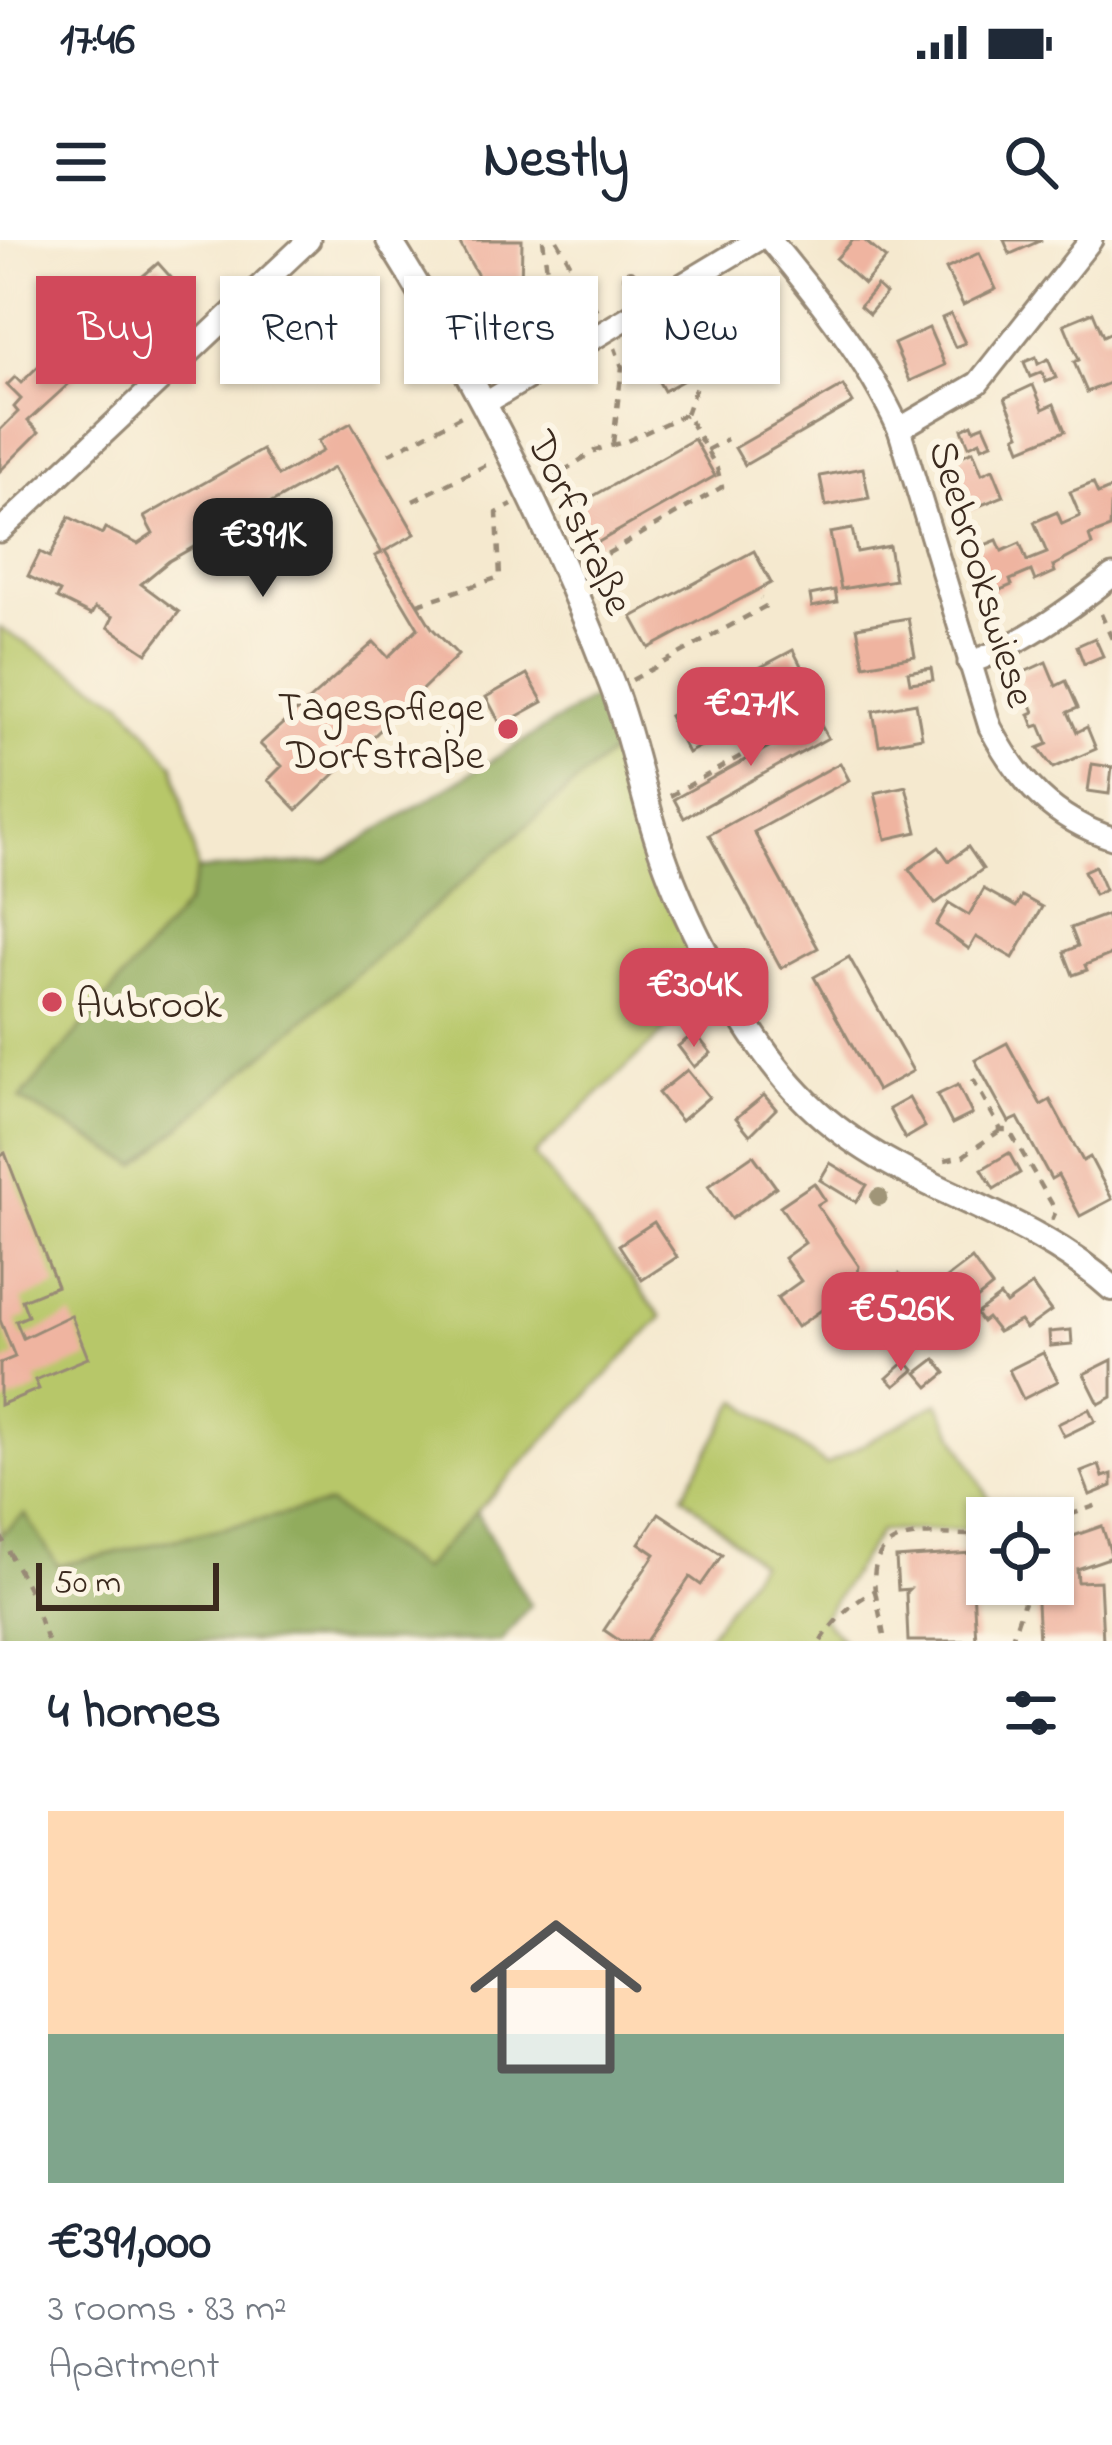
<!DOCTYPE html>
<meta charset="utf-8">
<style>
:root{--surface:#fff;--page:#f6f6f7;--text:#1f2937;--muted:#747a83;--accent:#d1495b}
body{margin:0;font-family:"Indie Flower",sans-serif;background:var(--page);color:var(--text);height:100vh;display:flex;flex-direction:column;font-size:45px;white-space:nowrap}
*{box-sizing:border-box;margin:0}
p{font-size:39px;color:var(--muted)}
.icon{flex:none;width:66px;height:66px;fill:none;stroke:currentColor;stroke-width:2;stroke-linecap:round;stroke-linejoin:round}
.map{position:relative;height:1401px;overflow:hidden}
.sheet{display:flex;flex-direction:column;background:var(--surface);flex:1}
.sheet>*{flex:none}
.banner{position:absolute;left:36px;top:36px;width:1041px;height:108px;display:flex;gap:24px}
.tools{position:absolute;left:966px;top:1257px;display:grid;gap:24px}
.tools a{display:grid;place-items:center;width:108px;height:108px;border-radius:0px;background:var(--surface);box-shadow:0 3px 9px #0004;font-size:60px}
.scale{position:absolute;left:36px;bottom:30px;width:183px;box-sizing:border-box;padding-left:12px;border:6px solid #3b2a1e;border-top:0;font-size:33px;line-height:42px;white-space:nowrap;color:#3b2a1e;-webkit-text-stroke:9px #fcf5e5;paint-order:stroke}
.price{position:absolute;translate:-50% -102px;padding:0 27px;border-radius:24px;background:var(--accent);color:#fff;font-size:39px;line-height:78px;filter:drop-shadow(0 3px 6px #0008)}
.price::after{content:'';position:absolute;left:50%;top:72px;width:36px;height:27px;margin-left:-18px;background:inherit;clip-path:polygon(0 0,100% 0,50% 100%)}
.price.selected{background:#222;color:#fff}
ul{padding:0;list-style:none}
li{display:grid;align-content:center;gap:24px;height:636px;padding:0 48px}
li span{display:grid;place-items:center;height:372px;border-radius:0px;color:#555}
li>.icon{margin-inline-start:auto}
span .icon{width:216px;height:216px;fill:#fffc;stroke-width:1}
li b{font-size:51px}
h2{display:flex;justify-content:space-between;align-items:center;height:144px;padding:0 48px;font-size:51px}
.chip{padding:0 42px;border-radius:0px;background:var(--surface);box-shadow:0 3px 9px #0004;font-size:42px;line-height:108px}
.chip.selected{background:var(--accent);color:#fff}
.status{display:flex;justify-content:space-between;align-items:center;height:84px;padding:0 60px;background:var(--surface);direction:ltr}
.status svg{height:33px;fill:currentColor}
header{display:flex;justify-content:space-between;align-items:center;height:156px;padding:0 48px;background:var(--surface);font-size:54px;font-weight:700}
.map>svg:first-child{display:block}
.green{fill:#b7c769;stroke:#797844;stroke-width:3}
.forest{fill:#91ac5d;stroke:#666b3e;stroke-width:3}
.building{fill:#efb4a0}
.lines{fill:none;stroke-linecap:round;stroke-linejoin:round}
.service-casing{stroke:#988a76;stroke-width:16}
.minor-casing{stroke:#988a76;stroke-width:27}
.tertiary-casing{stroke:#988a76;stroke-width:30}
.path{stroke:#988a76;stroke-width:4.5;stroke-dasharray:9 9;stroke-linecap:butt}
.service{stroke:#fff;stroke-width:10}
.minor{stroke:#fff;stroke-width:21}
.tertiary{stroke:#fff;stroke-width:24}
.tree{fill:#a09578}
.poi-dot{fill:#d1495b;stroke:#fcf5e5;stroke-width:4.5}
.labels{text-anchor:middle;stroke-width:12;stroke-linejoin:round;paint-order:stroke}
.street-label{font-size:42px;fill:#3b2a1e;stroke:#fcf5e5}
.poi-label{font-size:42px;fill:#3b2a1e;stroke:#fcf5e5;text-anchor:end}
</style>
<div class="status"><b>17:46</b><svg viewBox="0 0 49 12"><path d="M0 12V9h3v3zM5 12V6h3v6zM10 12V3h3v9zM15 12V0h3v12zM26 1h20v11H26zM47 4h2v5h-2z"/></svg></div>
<header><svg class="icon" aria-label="menu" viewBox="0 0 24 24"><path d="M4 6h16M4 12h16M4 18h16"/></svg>Nestly<svg class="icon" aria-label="search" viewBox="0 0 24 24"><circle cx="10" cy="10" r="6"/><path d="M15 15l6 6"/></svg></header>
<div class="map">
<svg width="1112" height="1401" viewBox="0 0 1112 1401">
<rect width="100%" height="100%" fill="#fcf5e5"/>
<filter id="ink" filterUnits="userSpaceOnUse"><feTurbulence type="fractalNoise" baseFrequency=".00833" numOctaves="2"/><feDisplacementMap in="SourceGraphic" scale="24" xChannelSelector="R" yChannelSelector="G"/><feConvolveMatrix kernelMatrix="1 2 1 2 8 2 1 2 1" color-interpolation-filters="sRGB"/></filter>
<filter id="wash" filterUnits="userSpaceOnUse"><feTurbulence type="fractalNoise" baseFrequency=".004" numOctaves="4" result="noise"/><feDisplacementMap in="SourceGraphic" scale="48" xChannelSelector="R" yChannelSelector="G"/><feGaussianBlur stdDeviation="2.7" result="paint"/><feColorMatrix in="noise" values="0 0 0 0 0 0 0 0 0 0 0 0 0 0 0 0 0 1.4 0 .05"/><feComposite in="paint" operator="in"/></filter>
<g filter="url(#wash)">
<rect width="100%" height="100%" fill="#f5e9cf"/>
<!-- green -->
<g class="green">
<polygon points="0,388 123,462 174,525 198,630 186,665 20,859 136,925 615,509 661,649 710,748 534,915 662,1077 421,1330 329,1264 57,1326 25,1275 0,1295"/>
<polygon points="738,1160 826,1225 938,1163 999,1278 987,1278 987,1289 880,1291 822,1379 844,1401 704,1401 759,1323 683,1255"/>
</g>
<!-- forest -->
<g class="forest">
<polygon points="597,456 615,509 137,925 20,859 186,665 198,630 326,622"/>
<polygon points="329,1264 421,1330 476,1272 530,1365 501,1401 0,1401 0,1295 25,1274 58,1326"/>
</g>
<g id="blocks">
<!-- building -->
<g class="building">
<polygon points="458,0 522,0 521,48 482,43"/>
<polygon points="853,0 864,0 886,19 864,44 836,19"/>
<polygon points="1004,0 1042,0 1010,14"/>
<polygon points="979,13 996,49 963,65 946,29"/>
<polygon points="158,23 184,52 156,78 129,48"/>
<polygon points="877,46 886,54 869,74 860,66"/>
<polygon points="755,62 781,108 741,131 731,114 664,151 643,113 710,76 715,85"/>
<polygon points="103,65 115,78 119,74 134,90 104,119 79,88"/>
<polygon points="1093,72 1103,96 1112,92 1112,142 1087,152 1074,122 1079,120 1064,84"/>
<polygon points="951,74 965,103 955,107 942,78"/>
<polygon points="929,88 945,125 910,141 894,104"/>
<polygon points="60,105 84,130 28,181 39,192 0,231 0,190 18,172 14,167 21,159 7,145 15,137 21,143"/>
<polygon points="1036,117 1038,124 1048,119 1056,138 1046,142 1042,132 1030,137 1024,122"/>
<polygon points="1033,145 1043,169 1054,164 1065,191 1021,209 1016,196 1020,194 1005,158"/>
<polygon points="843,146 853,163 745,225 735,208"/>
<polygon points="351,183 415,294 385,311 432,388 458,415 297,570 268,540 282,526 260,504 374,402 388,417 418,388 375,316 382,313 333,228 169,321 141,344 179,372 147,413 108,387 113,377 95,368 91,375 57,358 60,352 28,336 40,312 50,317 69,277 102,294 105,288 138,304 153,294 144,277 262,210 278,236 323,211 318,201"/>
<polygon points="972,184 974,189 984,185 992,203 982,207 980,201 969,206 962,189"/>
<polygon points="694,199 715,236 595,304 574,267"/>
<polygon points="973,211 982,234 993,229 1004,256 959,274 953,262 959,259 944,223"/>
<polygon points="863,228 869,258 826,266 820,236"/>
<polygon points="1093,243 1098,254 1112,248 1110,288 1089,296 1092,305 1053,326 1055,332 1035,341 1031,331 1010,340 1012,345 991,354 972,310 997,300 1002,311 1020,303 1027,321 1047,313 1034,282 1057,272 1062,284 1080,276 1070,252"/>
<polygon points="852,289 857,312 889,306 895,340 841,349 830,293"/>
<polygon points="754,311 771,343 649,408 632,377"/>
<polygon points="835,350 837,362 812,367 810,355"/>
<polygon points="908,378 915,416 864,425 857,387"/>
<polygon points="1095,398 1103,416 1084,424 1077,406"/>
<polygon points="793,410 812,447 688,513 669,476"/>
<polygon points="1046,422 1056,446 1066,441 1078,468 1068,472 1077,492 1087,487 1096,509 1053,528 1038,508 1048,504 1040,485 1034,487 1029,474 1034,472 1018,435"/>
<polygon points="931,428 933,440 910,443 908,432"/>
<polygon points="527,434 543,462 501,485 486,457"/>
<polygon points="916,463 922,497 879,505 873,471"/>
<polygon points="818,480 828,498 684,578 674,559"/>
<polygon points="840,523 849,540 754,592 818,708 781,728 709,595"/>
<polygon points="1092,524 1112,527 1109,554 1088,551"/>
<polygon points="906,546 917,592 886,599 875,553"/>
<polygon points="939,607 949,621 968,607 983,629 935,664 909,629"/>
<polygon points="1095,626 1105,650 1094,655 1084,631"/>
<polygon points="984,649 1016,667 1022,656 1042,667 1013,718 976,697 969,709 936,685 949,663 969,675"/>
<polygon points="1106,675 1112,690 1112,714 1085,725 1087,730 1073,735 1064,712 1078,706 1071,688"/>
<polygon points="849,717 913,831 877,851 814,737"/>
<polygon points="695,793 711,813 694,827 678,806"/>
<polygon points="1007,803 1041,865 1050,860 1083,921 1090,917 1112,959 1080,976 1058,935 1051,939 1018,878 1009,882 975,820"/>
<polygon points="687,830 709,857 681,881 658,853"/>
<polygon points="958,845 972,874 952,884 937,855"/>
<polygon points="764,855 776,869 750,895 736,878"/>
<polygon points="909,858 925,887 905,899 889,869"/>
<polygon points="5,913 57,1046 22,1060 28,1076 16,1081 23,1098 71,1075 88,1118 35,1140 39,1149 0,1165 0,1123 15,1117 0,1080 0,915"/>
<polygon points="1009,913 1020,933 994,949 982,929"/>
<polygon points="753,915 776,947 731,979 708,946"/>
<polygon points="830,923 867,945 856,962 820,940"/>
<polygon points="814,943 825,960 817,965 859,1026 857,1039 852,1042 855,1047 797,1087 777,1058 801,1041 784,1018 805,1003 780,966"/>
<polygon points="654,982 677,1017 642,1040 619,1005"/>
<polygon points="972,1019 992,1047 968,1066 947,1038"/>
<polygon points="899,1034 908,1048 878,1068 869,1054"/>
<polygon points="1032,1045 1051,1071 1026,1089 1020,1081 998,1092 987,1078 982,1082 976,1074 1000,1056 1006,1064"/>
<polygon points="1071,1090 1072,1104 1050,1106 1049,1092"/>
<polygon points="1043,1113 1058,1141 1023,1159 1009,1130"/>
<polygon points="935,1119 946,1133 929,1147 917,1133"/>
<polygon points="1112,1120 1112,1157 1099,1164 1084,1134"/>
<polygon points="906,1121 914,1130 895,1146 887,1138"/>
<polygon points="1089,1169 1095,1181 1064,1196 1058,1184"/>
<polygon points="1099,1225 1103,1237 1112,1234 1112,1246 1090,1255 1081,1232"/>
<polygon points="659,1273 722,1315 701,1345 690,1337 646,1401 620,1401 604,1390 655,1314 639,1303"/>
<polygon points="1102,1286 1112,1317 1077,1329 1078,1342 1100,1341 1103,1401 1039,1401 1036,1344 1053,1344 1053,1303"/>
<polygon points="987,1312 987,1347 973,1348 976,1401 908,1401 906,1352 909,1349 898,1350 896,1318"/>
</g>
</g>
</g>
<g filter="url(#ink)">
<use href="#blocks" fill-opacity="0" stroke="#988a76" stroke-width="3"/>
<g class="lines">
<defs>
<polyline id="service" points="630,37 649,67"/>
<g id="minor">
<path d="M770 0C819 59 867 119 899 189L990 487C1019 542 1053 579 1112 598"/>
<polyline points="484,164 757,0"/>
<polyline points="899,189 978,143 1091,0"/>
<polyline points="0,291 309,0"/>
<path d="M969 423C1024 403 1066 372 1112 336"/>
</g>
<path id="tertiary" d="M389 0C477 141 553 290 612 445 633 499 642 556 661 610 687 686 744 796 799 854 889 950 1015 961 1112 1048"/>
</defs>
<!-- service casing -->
<use href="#service" class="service-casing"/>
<!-- minor casing -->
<use href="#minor" class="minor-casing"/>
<!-- tertiary casing -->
<use href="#tertiary" class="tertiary-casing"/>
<!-- path -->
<g class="path">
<polyline points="543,0 550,53"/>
<polyline points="557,0 597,71"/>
<polyline points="450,59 550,53 570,86"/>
<polyline points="686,174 699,138"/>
<polyline points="613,203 622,127 615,108"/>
<polyline points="707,210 727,199"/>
<polyline points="389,214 463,175"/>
<polyline points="548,241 596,210 627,201 686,174 717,228 722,247 588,325"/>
<polyline points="413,261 488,224"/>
<polyline points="418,364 500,337 497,273 512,265"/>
<polyline points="1101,374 1112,399"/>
<polyline points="632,440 766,366 761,358"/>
<polyline points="670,556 808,478 800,465"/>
<polyline points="973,839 1001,890 1009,890 1056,971 1052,980"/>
<polyline points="945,920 963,916 1001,890"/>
<polyline points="1053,1281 1103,1263"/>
<polyline points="0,1295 31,1354 47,1401"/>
<polyline points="875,1351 885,1401"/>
<path d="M821 1401C835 1379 851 1363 875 1351 866 1278 938 1297 987 1295"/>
<polyline points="1011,1401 1024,1362"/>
</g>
<!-- service -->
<use href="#service" class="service"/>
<!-- minor -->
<use href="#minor" class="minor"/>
<!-- tertiary -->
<use href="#tertiary" class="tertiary"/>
</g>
<!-- trees -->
<circle class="tree" cx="879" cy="957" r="9"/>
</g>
<!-- markers -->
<g class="poi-dot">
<circle cx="508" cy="489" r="12"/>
<circle cx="52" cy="762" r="12"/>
</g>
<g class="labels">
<!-- street labels -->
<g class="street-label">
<text transform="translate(582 282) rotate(65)" y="15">Dorfstraße</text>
<text transform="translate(984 333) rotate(73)" y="15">Seebrookswiese</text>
</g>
<!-- poi labels -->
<g class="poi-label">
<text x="484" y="480">Tagespflege<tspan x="484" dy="48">Dorfstraße</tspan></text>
<text x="76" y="777" text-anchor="start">Aubrook</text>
</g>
</g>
</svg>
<div class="tools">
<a><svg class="icon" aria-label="locate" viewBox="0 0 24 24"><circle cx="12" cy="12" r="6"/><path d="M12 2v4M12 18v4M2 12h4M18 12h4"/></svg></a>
</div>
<div class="scale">50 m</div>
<b class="price selected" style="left:263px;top:360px">€391K</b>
<b class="price" style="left:751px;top:529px">€271K</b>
<b class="price" style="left:694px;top:810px">€304K</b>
<b class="price" style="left:901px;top:1134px">€526K</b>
<div class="banner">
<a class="chip selected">Buy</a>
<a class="chip">Rent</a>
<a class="chip">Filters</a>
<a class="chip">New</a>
</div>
</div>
<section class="sheet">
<h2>4 homes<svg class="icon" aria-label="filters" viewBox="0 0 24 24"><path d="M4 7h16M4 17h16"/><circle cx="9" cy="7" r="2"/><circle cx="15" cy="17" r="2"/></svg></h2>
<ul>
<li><span style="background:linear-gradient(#ffd9b3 60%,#7fa58c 0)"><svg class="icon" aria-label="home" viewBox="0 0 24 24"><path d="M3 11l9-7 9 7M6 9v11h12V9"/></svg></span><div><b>€391,000</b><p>3 rooms · 83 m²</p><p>Apartment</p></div></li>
</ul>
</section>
